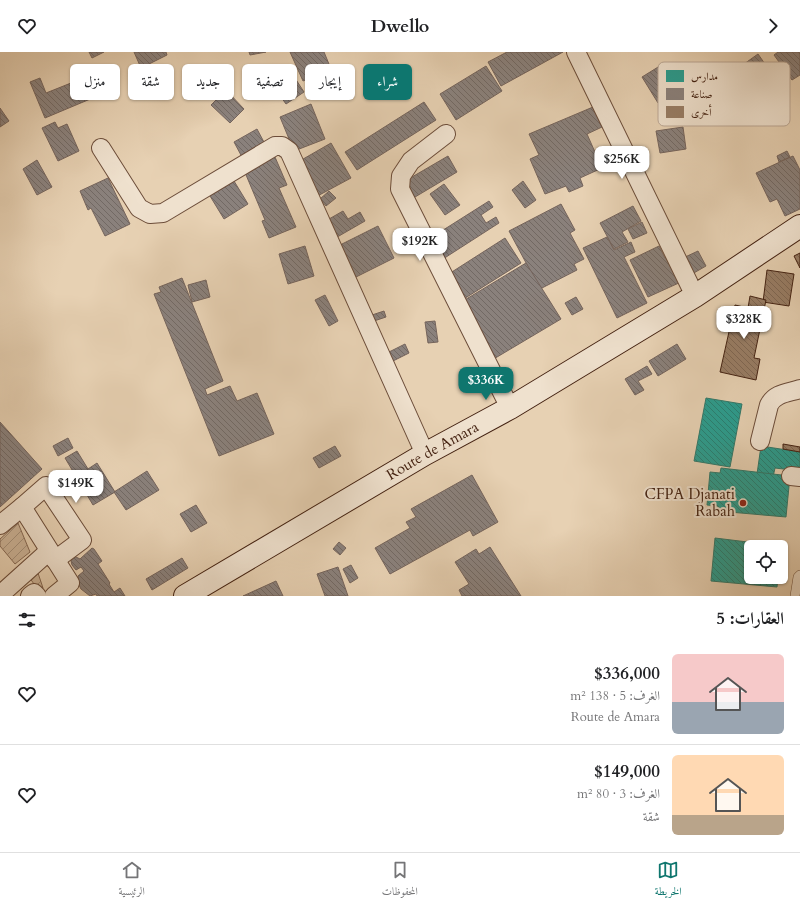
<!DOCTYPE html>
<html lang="ar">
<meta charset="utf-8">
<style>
:root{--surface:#fff;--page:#f2f2f2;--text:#202124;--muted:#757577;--line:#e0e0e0;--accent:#0f766e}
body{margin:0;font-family:Cardo,Amiri,serif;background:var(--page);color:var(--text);direction:rtl;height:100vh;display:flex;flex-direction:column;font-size:15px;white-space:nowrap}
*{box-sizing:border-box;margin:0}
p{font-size:13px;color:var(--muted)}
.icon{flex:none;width:22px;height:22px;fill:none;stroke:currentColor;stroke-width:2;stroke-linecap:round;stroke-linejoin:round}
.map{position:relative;height:544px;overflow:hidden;direction:ltr}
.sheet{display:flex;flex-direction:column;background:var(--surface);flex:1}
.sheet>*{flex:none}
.hud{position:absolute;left:12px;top:12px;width:400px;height:36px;direction:rtl;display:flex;gap:8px}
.tools{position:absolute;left:744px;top:488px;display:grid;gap:8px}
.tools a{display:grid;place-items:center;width:44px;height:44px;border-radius:6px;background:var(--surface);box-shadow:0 1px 3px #0004;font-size:20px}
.price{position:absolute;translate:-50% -34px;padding:0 9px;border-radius:8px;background:#fff;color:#222;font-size:13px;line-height:26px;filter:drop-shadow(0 1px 2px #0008)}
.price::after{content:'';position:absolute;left:50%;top:24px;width:12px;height:9px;margin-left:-6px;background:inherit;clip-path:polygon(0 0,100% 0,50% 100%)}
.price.on{background:var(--accent);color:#fff}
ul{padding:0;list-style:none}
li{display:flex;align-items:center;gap:12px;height:100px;padding:0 16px}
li+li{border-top:1px solid var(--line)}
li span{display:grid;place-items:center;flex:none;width:112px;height:80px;border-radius:6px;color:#555}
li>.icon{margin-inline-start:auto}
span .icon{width:48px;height:48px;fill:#fffc;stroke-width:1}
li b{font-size:17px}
h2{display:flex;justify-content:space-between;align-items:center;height:48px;padding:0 16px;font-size:17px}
.tag{padding:0 14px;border-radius:6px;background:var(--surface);box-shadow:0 1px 3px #0004;font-size:14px;line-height:36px}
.tag.on{background:var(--accent);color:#fff}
header{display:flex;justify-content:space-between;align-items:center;height:52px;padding:0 16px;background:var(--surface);font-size:18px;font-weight:800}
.tab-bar{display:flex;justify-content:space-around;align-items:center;height:56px;border-top:1px solid var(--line);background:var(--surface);font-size:11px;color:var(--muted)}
.tab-bar a{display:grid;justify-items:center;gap:2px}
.tab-bar .on{color:var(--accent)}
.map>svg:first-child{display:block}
.garden{fill:url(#garden-furrows);stroke:#876a54}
.schools{fill:url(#schools-back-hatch);stroke:#327869}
.industry{fill:url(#industry-back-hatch);stroke:#75645c}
.building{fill:url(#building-back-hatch);stroke:#432111}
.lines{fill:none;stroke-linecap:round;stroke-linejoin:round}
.lane-casing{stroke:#6c4d3a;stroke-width:10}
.street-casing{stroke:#6c4d3a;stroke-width:20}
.secondary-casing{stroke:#432111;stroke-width:24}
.lane{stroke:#efe1ce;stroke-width:9}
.street{stroke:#efe1ce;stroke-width:18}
.secondary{stroke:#efe1ce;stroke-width:22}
.poi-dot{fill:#8f2418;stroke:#efe1ce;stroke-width:1.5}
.labels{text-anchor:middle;stroke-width:4;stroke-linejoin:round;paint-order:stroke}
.street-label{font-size:15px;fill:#432111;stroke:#efe1ce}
.poi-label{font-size:15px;fill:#432111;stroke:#efe1ce;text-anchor:end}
.key{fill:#efe1ce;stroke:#bba795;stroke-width:1}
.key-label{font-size:11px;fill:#432111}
</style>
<header><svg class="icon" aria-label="forward" viewBox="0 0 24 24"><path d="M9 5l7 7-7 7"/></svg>Dwello<svg class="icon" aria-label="heart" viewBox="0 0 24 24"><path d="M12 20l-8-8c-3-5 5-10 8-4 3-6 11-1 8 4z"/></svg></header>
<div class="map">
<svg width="800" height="544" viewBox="0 0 800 544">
<defs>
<pattern id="garden-furrows" width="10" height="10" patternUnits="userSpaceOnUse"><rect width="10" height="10" fill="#cbb397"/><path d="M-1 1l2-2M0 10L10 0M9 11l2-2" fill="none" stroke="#a6917a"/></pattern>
<pattern id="schools-back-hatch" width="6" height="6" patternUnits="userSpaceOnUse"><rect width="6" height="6" fill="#2a9d8f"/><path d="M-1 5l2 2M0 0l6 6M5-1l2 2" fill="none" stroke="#268073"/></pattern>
<pattern id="industry-back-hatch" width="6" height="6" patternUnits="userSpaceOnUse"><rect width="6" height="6" fill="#8a817c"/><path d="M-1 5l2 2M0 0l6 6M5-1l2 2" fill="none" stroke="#726964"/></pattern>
<pattern id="building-back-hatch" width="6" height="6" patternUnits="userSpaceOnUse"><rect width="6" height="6" fill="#987d65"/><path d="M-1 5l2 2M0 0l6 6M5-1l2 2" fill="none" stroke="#7e6652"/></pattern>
</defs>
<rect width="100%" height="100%" fill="#e7d1b3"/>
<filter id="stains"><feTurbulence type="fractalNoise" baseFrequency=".005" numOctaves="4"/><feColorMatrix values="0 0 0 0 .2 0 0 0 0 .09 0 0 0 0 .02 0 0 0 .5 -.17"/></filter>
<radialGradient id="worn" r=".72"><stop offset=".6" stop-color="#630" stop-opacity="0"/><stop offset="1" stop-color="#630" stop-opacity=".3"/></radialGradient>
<!-- garden -->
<g class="garden">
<polygon points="18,471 30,500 15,512 0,494 0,487"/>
<polygon points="37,518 43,536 39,539 29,525"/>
</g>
<!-- schools -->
<g class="schools">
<polygon points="706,346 742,352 730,415 694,409"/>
<polygon points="761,394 800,400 800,419 775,416 773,425 757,422"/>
<polygon points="721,416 790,424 786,465 718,459 718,454 707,453 710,420 720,421"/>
<polygon points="715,486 780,494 780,495 751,495 751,525 778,525 777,535 711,529"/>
</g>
<!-- industry -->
<g class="industry">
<polygon points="89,0 104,0 92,6"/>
<polygon points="134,0 166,0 167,3 141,16"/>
<polygon points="249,0 266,0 250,3"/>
<polygon points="290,0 324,0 331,17 303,29"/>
<polygon points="507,0 563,0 501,34 488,10"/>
<polygon points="778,0 800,0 800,23 792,28 774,3"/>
<polygon points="758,2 779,32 765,42 744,12"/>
<polygon points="663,12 680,37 658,51 642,25"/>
<polygon points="486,14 502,39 456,68 440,42"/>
<polygon points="293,23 304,40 286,52 274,35"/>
<polygon points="86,25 95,45 45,66 30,30 40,26 46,41"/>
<polygon points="226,38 244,57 230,71 211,53"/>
<polygon points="424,50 436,68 357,118 345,100"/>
<polygon points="311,52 325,87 294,99 280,65"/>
<polygon points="593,55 602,75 587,82 602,116 580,126 583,134 569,140 566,134 545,142 530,107 539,103 529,82"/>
<polygon points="0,56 9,69 0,75"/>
<polygon points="55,70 58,76 67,72 79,99 58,109 42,76"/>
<polygon points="683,75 686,97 660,101 656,79"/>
<polygon points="257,77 265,92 242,105 234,90"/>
<polygon points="331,91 351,126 310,148 291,114"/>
<polygon points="272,98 287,133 279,136 296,175 269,186 262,169 265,168 241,111"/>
<polygon points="787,99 790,105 779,110 777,104"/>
<polygon points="448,104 457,120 410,148 400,132"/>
<polygon points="793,104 800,118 800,157 785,164 777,147 770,150 756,121"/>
<polygon points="37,108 52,135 37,143 23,117"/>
<polygon points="108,126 130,172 105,184 91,156 88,158 80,139"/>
<polygon points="234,129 248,152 224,167 210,144"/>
<polygon points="523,129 536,148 525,156 512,138"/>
<polygon points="444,132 460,153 445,163 430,142"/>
<polygon points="329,139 336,146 326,154 320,147"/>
<polygon points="489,149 493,155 481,163 486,171 496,165 499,171 443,207 429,187"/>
<polygon points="561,152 575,178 570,181 584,207 574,212 577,218 540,237 509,179"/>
<polygon points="633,154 641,169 622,180 628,190 614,197 600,171"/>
<polygon points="343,159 348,167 360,160 365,169 332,188 327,180 333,176 329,167"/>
<polygon points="642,170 647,181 633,187 628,177"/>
<polygon points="378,174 394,206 354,226 338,194"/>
<polygon points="607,185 614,198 631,190 635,200 624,205 647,251 617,266 583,196"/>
<polygon points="505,186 521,211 459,250 444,225"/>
<polygon points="305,194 314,224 288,232 279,202"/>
<polygon points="659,194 665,206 669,204 681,230 648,245 630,208"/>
<polygon points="698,199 706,214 692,222 683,206"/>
<polygon points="526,211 561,267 492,308 458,252"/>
<polygon points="182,226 223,329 205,337 207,343 230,334 237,349 257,341 274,382 219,404 154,242 161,240 159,235"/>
<polygon points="206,228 210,245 192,250 188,233"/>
<polygon points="325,243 338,269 329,274 315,248"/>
<polygon points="576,245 583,257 572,263 565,251"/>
<polygon points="384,259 386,265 374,269 372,263"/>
<polygon points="435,269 438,290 428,291 425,270"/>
<polygon points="405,292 409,301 391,310 387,301"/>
<polygon points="677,292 686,307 658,324 649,309"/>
<polygon points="647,314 652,322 638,329 644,338 635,343 625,327"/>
<polygon points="0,370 42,417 0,455"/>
<polygon points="68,386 73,396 58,404 53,394"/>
<polygon points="335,394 341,404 319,416 313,406"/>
<polygon points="77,399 88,417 97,411 115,440 93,453 65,406"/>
<polygon points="147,419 159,438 126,458 114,440"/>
<polygon points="472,423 498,470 473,484 470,478 390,522 375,496 410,476 406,470 416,465 411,457"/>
<polygon points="196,453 207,471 191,480 180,462"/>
<polygon points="339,490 346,496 340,503 333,497"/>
<polygon points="490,495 521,544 462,544 459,538 469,532 455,510 476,497 479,502"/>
<polygon points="92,496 94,497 102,509 98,512 110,531 109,532 114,540 120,536 125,544 97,544 96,542 90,544 81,537 78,531 78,524 84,519 81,515 76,518 72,513 71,509 74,504 80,507"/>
<polygon points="182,506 188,516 152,538 146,527"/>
<polygon points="351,513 358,526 350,531 343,517"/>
<polygon points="338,515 348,544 325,544 317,522"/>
<polygon points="276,529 283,544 243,544"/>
</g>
<!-- building -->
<g class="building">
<polygon points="800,201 800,216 794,204"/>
<polygon points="767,218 794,222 789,254 763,250"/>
<polygon points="750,244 766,248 754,306 760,307 756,328 720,320 735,253 748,256"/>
<polygon points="783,392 800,395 800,400 783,397"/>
</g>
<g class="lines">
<defs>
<polyline id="lane" points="795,544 798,525 800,523"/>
<g id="street">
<polyline points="576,0 695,244"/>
<polyline points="446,82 411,109 401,124 400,137 510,356"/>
<polyline points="101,96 139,156 150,162 163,161 275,94 282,94 289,99 425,402"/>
<path d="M760 389 769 353C775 341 788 341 800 337"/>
<polyline points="791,424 800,425"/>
<polyline points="22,455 46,434 82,488 55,508"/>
<polyline points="0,473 22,455 70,531 54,544"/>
<polyline points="0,543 49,499"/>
<polyline points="30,544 34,541 37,544"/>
</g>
<g id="secondary">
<path id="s1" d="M185 544 425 402 510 356 695 244 800 174"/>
</g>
</defs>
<!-- lane casing -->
<use href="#lane" class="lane-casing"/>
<!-- street casing -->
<use href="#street" class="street-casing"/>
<!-- secondary casing -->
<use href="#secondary" class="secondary-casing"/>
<!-- lane -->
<use href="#lane" class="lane"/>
<!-- street -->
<use href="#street" class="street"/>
<!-- secondary -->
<use href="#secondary" class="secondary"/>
</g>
<!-- markers -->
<circle class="poi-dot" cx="743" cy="451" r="4"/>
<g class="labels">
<!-- street labels -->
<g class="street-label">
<text dy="5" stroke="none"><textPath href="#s1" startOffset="287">Route de Amara</textPath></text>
</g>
<!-- poi labels -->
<g class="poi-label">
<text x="735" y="447">CFPA Djanati<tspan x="735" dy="17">Rabah</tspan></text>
</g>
</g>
<!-- legend -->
<rect x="658" y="10" width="132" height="64" rx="6" class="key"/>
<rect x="666" y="18" width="18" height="12" fill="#2a9d8f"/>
<rect x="666" y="36" width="18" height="12" fill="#8a817c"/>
<rect x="666" y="54" width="18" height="12" fill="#987d65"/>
<g class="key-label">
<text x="691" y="28">مدارس</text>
<text x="691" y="46">صناعة</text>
<text x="691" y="64">أخرى</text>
</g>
<rect width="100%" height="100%" filter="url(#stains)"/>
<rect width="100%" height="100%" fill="url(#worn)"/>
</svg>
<div class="tools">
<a><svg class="icon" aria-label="locate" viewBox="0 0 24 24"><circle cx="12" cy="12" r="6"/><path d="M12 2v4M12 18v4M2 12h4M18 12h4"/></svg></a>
</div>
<b class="price" style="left:622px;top:128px">$256K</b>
<b class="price" style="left:420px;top:210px">$192K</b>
<b class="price" style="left:744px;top:288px">$328K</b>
<b class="price on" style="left:486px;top:349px">$336K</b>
<b class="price" style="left:76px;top:452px">$149K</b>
<div class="hud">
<a class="tag on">شراء</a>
<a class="tag">إيجار</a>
<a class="tag">تصفية</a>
<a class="tag">جديد</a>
<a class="tag">شقة</a>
<a class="tag">منزل</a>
</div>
</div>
<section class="sheet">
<h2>العقارات: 5<svg class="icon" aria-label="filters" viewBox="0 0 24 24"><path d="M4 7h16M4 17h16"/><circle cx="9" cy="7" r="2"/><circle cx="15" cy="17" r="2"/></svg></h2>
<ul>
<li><span style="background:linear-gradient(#f6c9c9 60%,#9aa5b1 0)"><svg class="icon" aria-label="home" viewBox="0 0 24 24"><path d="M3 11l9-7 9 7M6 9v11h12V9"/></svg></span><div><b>$336,000</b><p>الغرف: 5 · 138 m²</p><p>Route de Amara</p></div><svg class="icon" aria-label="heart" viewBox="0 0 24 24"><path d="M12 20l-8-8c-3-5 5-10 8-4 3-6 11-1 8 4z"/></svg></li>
<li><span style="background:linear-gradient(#ffd9b3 75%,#b9a48a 0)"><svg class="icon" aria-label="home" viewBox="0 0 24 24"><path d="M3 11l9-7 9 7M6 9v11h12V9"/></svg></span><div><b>$149,000</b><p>الغرف: 3 · 80 m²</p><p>شقة</p></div><svg class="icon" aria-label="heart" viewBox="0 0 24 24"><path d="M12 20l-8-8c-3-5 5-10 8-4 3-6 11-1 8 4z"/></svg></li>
</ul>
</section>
<nav class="tab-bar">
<a class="on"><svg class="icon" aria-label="map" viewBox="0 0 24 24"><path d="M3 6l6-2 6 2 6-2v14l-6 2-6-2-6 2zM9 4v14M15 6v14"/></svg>الخريطة</a>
<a><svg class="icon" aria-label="saved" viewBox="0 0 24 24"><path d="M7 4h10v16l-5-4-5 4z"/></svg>المحفوظات</a>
<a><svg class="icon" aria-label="home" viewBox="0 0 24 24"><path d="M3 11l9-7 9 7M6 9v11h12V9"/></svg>الرئيسية</a>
</nav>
